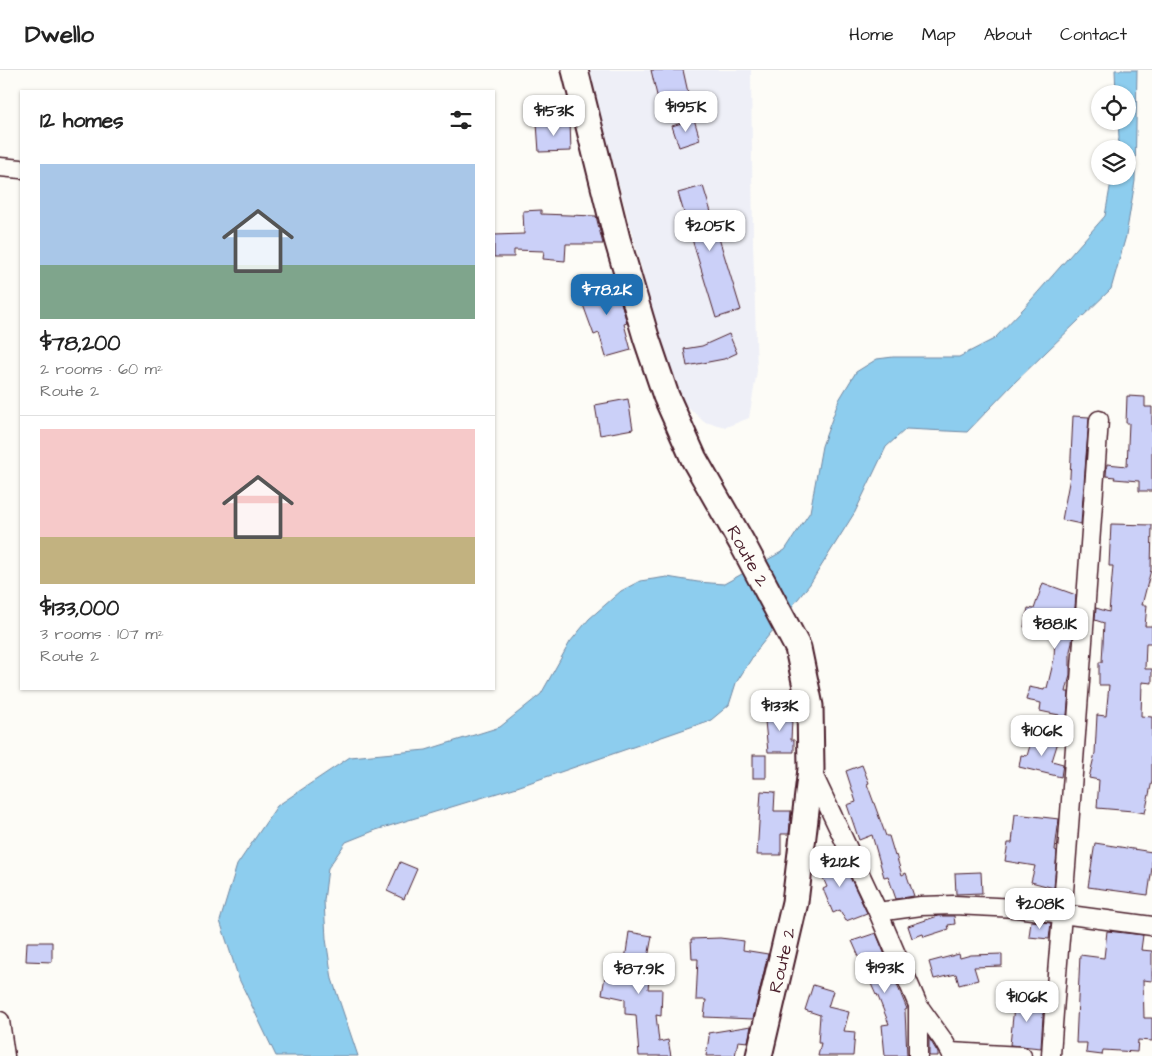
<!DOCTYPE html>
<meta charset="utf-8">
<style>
:root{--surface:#fff;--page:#f2f2f2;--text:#222;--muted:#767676;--line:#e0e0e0;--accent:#1f6fb2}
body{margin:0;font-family:"Architects Daughter",sans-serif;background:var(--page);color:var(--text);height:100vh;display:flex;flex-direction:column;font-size:19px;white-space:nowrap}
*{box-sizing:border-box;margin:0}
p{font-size:16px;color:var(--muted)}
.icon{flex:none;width:28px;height:28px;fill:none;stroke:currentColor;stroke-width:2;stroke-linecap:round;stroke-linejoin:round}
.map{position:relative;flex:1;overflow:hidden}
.drawer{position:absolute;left:20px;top:20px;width:475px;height:600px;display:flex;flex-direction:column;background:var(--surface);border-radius:0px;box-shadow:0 1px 4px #0004}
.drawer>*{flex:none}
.tools{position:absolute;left:1091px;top:15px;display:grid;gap:10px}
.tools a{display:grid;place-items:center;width:45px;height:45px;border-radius:50%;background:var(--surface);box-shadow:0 1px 4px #0004;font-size:25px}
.price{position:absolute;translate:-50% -42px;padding:0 11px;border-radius:10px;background:#fff;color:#222;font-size:16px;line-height:32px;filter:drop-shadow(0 1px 2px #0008)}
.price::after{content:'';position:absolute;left:50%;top:30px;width:15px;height:11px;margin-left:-8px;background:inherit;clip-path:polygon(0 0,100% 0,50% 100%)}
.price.active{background:var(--accent);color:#fff}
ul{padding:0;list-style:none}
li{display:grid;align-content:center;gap:10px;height:265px;padding:0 20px}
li+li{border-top:1px solid var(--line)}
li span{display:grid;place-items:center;height:155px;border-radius:0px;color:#555}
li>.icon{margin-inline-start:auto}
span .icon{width:90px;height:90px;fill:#fffc;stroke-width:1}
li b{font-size:21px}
h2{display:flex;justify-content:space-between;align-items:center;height:60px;padding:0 20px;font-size:21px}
header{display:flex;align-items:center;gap:30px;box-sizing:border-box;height:70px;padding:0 25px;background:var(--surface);border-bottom:1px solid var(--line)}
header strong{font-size:24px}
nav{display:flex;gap:28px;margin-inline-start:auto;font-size:18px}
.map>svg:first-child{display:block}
.built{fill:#eeeff7}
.water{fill:#8dcdee;stroke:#7287a0}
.building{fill:#cbd0f8;stroke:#4a1f2b}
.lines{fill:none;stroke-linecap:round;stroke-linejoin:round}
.minor-casing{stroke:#4a1f2b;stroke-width:21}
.highway-casing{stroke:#4a1f2b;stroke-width:29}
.minor{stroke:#fdfcf7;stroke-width:18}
.highway{stroke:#fdfcf7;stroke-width:25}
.labels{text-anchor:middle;stroke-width:4.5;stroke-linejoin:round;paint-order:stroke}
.street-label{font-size:18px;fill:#4a1f2b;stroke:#fdfcf7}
</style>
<header>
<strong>Dwello</strong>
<nav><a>Home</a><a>Map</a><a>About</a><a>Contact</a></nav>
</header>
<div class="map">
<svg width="1152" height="986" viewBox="0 0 1152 986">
<rect width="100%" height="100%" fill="#fdfcf7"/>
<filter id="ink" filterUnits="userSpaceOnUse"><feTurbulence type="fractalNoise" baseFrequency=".02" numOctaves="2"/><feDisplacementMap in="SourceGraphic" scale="10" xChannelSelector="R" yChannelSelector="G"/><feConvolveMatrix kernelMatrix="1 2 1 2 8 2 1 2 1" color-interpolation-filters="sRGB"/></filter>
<g filter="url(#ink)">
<!-- built -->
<polygon class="built" points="588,0 751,0 753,172 757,301 749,348 726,357 704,352 672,322 656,252"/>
<!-- water -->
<polygon class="water" points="1115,0 1137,0 1135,111 1126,166 1111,219 1013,314 967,362 906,359 886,377 855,442 810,514 757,580 736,613 729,635 711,650 517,717 376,760 346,772 328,798 324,831 326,869 332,909 358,986 276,986 239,909 220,851 237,795 277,736 350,687 426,680 500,657 541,624 570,572 589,549 621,521 640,511 667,507 698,512 724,514 785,480 810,442 822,376 839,330 856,302 877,289 893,287 959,287 994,269 1024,238 1105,146 1112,106 1128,106 1128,79 1117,79 1119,68 1118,51 1128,51 1128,24 1116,24"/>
<!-- building -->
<g class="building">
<polygon points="651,0 683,0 689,27 659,34"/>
<polygon points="694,49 700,70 679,77 672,56"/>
<polygon points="570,51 571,81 539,82 537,53"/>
<polygon points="703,116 741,240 716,248 678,123"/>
<polygon points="541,140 541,144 596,146 603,174 566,174 565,191 543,189 544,181 514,180 514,187 494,187 494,165 524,164 523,141"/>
<polygon points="614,208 627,253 624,254 631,280 606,287 599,263 594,265 578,221"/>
<polygon points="729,264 737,283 724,289 687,296 684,279 702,276"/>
<polygon points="1127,326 1145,327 1145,337 1152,337 1152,421 1139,421 1139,411 1114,409 1115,407 1106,406 1107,394 1127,396 1129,353 1126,353"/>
<polygon points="628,329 633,359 600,365 595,335"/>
<polygon points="1073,346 1089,347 1081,454 1062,450 1070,407"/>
<polygon points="1111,454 1152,455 1151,500 1142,535 1147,535 1145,556 1152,556 1152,573 1146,573 1145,599 1152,599 1152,613 1142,612 1141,646 1152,647 1152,711 1145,743 1133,741 1097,738 1099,710 1089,708 1095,683 1097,645 1106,646 1109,615 1099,615 1099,592 1102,592 1104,553 1095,550 1096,538 1109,542 1113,496 1109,496"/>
<polygon points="1043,513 1076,525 1072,573 1070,581 1070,605 1066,622 1069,622 1065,667 1053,664 1059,645 1040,641 1041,633 1026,630 1029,617 1044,620 1044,618 1047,618 1054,589 1055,564 1024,557 1028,538 1034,539"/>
<polygon points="789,636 790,650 792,650 791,670 794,670 794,682 768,682 765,651 778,649 777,637"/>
<polygon points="1033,665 1058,672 1052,691 1063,694 1061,707 1019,697 1021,685 1027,686"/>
<rect x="753" y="685" width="13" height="23"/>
<polygon points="862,695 869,713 867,714 886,766 889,766 895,786 896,785 902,805 906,803 914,826 896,829 888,806 884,807 872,765 859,770 847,735 856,732 846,701"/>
<polygon points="761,721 775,722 774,741 791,741 789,764 781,764 781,785 757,785"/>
<polygon points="1015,744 1059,749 1055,780 1057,781 1054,818 1031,812 1035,796 1005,791 1008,773 1012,773"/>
<polygon points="1095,773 1152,782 1152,798 1148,825 1088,817"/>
<polygon points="838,782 867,843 846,851 840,840 833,843 823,819 827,817 816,792"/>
<polygon points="400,792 417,799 404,829 387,821"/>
<polygon points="981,802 982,823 956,824 955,803"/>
<polygon points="938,846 954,846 955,854 948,855 949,859 924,867 923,864 912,868 908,856"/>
<polygon points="1031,851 1051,853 1049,869 1029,867"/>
<polygon points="1107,861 1143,865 1141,880 1152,881 1152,911 1143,910 1144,948 1152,948 1152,971 1138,970 1137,982 1103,980 1102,985 1086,983 1087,973 1076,973 1080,885 1104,888"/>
<polygon points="629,862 652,866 646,899 650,900 648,919 662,919 661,946 656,945 659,972 668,970 671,986 639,986 636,945 625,944 625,929 602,924 607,895 624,897"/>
<polygon points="876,863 907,939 905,940 907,986 885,986 882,955 889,954 877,924 876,925 852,871"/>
<polygon points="720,868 744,871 743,880 768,884 753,949 704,947 706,930 696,930 698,889 692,889 691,869"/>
<polygon points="27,872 52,872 52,892 26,891"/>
<polygon points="959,884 960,888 971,885 1002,884 1002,896 974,897 978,910 959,915 956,904 934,909 929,892"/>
<polygon points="813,915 833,921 828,937 849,942 844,961 855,962 853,986 818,986 821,973 818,973 820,945 805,940"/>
<polygon points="1015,927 1044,930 1041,978 1010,975"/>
<polygon points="751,956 748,972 738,971 735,986 706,986 709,967 708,963"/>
<polygon points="929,968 938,983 938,986 929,986"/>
</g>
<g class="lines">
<defs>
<g id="minor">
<polyline points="0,97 21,99"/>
<polyline points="811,700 878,842 918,935 943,970 952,986"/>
<polyline points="878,842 921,836 954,835 1017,838 1152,856"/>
<polyline points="918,935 918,986"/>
<polyline points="0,951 5,986"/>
<polyline points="950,982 1022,986"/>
<path d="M1051 986C1055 918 1062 851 1067 783 1078 639 1089 494 1099 350"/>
</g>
<polyline id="highway" points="575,0 617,169 646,267 666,326 694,389 742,473 798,578 810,636 811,699 795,832 759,986"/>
</defs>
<!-- minor casing -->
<use href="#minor" class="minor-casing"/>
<!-- highway casing -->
<use href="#highway" class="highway-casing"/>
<!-- minor -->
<use href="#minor" class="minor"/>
<!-- highway -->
<use href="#highway" class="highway"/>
</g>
</g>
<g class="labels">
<!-- street labels -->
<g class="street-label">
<text transform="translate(748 486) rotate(61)" y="6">Route 2</text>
<text transform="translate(782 890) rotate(-77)" y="6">Route 2</text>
</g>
</g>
</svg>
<div class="tools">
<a><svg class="icon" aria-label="locate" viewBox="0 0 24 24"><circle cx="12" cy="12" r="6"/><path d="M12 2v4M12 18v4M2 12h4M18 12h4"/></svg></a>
<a><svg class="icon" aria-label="layers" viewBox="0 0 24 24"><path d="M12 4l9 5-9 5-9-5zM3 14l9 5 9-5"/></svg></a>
</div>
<b class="price" style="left:686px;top:63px">$195K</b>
<b class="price" style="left:554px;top:67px">$153K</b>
<b class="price" style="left:710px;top:182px">$205K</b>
<b class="price active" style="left:607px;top:246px">$78.2K</b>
<b class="price" style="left:1055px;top:580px">$88.1K</b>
<b class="price" style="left:780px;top:662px">$133K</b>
<b class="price" style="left:1042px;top:687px">$106K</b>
<b class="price" style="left:840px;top:818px">$212K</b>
<b class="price" style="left:1040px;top:860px">$208K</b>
<b class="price" style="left:885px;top:924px">$193K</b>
<b class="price" style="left:639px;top:925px">$87.9K</b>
<b class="price" style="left:1027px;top:953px">$106K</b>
<section class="drawer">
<h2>12 homes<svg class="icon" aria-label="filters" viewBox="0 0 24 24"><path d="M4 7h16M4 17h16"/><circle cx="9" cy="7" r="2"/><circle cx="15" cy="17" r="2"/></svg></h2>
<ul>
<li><span style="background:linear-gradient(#a9c7e8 65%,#7fa58c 0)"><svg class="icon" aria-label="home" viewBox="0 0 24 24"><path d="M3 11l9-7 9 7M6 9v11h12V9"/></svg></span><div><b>$78,200</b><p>2 rooms · 60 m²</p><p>Route 2</p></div></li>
<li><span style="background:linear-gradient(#f6c9c9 70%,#c2b280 0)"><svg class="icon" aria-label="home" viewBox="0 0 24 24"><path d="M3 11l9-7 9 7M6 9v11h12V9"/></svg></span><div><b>$133,000</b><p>3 rooms · 107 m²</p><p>Route 2</p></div></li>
</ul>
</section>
</div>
